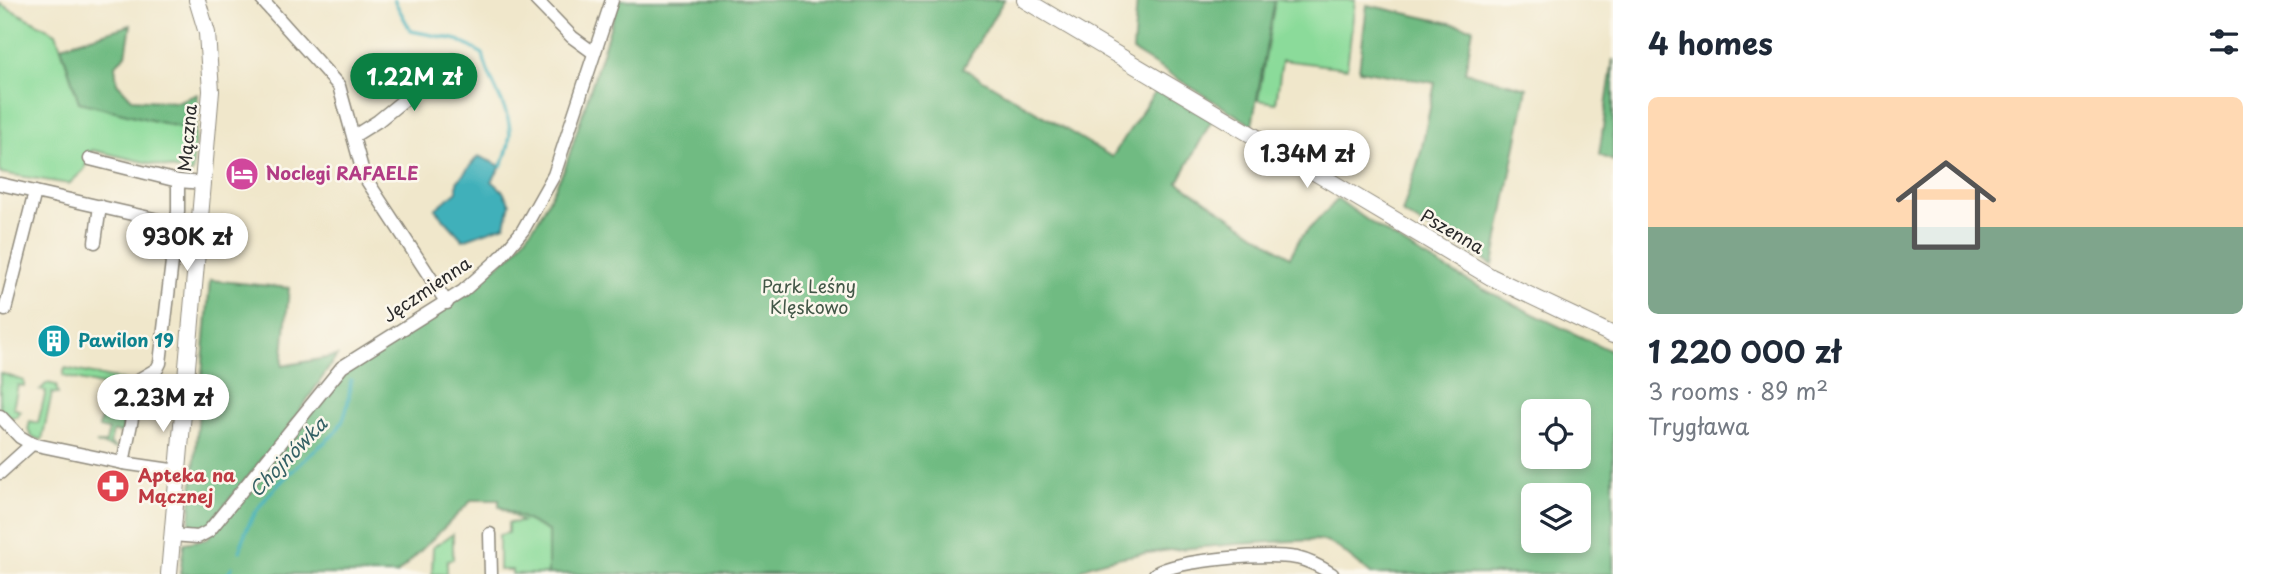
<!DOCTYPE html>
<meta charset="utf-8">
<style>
:root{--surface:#fff;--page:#f6f6f7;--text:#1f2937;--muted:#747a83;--line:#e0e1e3;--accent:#0b8043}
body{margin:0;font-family:"Playpen Sans",sans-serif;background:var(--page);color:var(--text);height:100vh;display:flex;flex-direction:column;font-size:26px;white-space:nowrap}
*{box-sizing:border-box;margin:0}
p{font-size:23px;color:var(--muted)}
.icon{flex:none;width:38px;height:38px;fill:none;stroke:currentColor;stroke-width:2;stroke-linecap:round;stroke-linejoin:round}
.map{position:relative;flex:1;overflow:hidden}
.side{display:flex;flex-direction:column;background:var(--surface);width:665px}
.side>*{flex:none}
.tools{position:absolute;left:1521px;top:399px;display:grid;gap:14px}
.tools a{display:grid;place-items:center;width:70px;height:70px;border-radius:10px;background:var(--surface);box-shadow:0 4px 10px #0003;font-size:35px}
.price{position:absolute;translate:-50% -60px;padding:0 16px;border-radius:24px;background:#fff;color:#222;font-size:23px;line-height:46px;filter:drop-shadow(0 2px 4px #0008)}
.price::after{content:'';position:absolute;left:50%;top:42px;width:21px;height:16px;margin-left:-10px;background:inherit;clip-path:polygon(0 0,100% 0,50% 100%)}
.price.current{background:var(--accent);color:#fff}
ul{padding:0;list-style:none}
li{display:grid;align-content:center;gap:14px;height:371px;padding:0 35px}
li+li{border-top:2px solid var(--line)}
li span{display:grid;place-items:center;height:217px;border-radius:10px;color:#555}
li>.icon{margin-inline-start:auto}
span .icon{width:126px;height:126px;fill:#fffc;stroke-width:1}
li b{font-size:30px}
h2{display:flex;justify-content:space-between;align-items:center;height:84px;padding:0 35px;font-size:30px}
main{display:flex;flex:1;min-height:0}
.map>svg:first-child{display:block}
.green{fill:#8bdb9a;stroke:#5b8362;stroke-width:2}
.forest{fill:#70bb82;stroke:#4e7356;stroke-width:2;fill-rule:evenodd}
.water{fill:#40b0ba;stroke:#366e72;stroke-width:2}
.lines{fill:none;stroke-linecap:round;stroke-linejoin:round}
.stream{stroke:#40b0ba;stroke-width:3.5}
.minor-casing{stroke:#8e897b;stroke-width:15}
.tertiary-casing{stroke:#8e897b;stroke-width:18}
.minor{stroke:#fff;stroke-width:12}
.tertiary{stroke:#fff;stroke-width:16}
.labels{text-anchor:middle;stroke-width:5;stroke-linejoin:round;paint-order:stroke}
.street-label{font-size:18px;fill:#2b2b2b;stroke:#fbf7ec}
.hotel-label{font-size:18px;font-weight:bold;fill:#b23c85;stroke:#fbf7ec;text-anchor:start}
.park-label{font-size:18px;fill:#435747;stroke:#fbf7ec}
.culture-label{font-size:18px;font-weight:bold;fill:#0d838f;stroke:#fbf7ec;text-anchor:start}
.health-label{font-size:18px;font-weight:bold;fill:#be3a42;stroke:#fbf7ec;text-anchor:start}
.water-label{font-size:19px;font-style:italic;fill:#336064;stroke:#fbf7ec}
</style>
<main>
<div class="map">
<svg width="1613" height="574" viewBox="0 0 1613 574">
<rect width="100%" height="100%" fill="#fbf7ec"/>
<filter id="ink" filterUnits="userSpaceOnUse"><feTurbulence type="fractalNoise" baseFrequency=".0143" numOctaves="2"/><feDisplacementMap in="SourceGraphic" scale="14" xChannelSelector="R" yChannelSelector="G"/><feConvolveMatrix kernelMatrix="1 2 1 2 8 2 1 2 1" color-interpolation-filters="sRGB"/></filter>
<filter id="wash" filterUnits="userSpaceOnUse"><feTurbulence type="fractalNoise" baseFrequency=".00686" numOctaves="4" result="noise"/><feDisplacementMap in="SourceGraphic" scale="28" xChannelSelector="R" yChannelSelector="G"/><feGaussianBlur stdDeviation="1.57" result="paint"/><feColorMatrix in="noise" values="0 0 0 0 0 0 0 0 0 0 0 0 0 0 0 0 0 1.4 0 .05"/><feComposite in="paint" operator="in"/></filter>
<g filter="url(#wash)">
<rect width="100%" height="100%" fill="#f0e7cb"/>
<!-- green -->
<g class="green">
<polygon points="1275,0 1355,0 1347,68 1282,60 1276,103 1258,100"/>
<polygon points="0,4 56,33 79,102 195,131 192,173 92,150 84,170 69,184 0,173"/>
<polygon points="65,368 129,382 131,399 121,397 116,418 125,420 122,433 113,431 110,444 118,449 96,443 106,443 109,430 99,428 102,415 112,417 117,395 107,393 108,387 63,376"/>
<polygon points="0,373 24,381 24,386 18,385 13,408 21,411 16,417 10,417 0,408"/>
<polygon points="47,383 56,385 58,394 52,393 42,440 32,437 28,430 30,421 38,423 46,391 40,390"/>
<polygon points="499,506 548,531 548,574 512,574 512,570 499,570 499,535 508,533 508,523 522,522"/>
<polygon points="453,534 453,559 447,560 447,574 432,574 433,547"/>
</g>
<!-- forest -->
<g class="forest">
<path d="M619 0H1004L963 68 1112 157 1156 90 1212 120 1178 182 1290 257 1300 238 1338 199C1422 263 1518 307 1613 352V574H1371L1336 546 1321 540C1284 541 1093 549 1077 574H548V531L499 506V500H472L397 574H180L184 543 207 539 329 386 357 361 512 255 539 219 565 168ZM1533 411H1578V457H1533ZM1533 495H1578V541H1533Z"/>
<polygon points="1137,0 1275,0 1252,125 1133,51"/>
<polygon points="1367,5 1473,28 1465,72 1527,88 1493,265 1402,213 1421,152 1435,83 1359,70"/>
<polygon points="131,25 126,55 115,65 117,83 132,99 176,102 198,94 195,131 79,102 61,46"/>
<polygon points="1613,59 1613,161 1599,155"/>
<polygon points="210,280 289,288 282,366 337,356 288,428 205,529 189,529"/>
</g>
<!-- water -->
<polygon class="water" points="478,156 501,166 492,181 502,190 510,204 505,225 463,240 435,209 457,191 457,182"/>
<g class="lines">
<!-- stream -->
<g class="stream">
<path d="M394 0 411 31 458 40 483 54C491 97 526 117 501 166"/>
<path d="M240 551C248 508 281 481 312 453 320 445 334 437 339 427 348 413 349 396 351 380"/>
<polyline points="228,574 232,567"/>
</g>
</g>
</g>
<g filter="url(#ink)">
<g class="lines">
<defs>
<g id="minor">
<polyline points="262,0 339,86 364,176 447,303"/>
<polyline points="536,0 572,37 594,53"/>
<polyline points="354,136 378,121 453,60"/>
<polyline points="90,159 178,181 178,211 160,363 157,369 140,379 123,463"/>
<polyline points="178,181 204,183"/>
<polyline points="0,184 176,224"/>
<polyline points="95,242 100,206"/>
<polyline points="5,310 35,192"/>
<polyline points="0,416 20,437 32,444"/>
<polyline points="0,473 32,444 123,463 178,471"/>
<polyline points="490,534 491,574"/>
<polyline points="172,535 198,537 209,531 342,367 463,291 500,258 523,230 554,175 612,0"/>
<path d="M1155 574C1179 559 1268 553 1297 558 1310 561 1321 567 1332 574"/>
</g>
<g id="tertiary">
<polyline points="1025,0 1491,277 1613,335"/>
<polyline points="169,574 211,91 207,33 197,0"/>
</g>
</defs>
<!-- minor casing -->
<use href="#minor" class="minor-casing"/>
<!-- tertiary casing -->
<use href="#tertiary" class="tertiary-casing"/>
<!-- minor -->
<use href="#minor" class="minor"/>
<!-- tertiary -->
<use href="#tertiary" class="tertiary"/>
</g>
</g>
<!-- icons -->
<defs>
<symbol id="hotel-disc" viewBox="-11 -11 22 22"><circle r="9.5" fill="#d1479c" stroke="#fbf7ec"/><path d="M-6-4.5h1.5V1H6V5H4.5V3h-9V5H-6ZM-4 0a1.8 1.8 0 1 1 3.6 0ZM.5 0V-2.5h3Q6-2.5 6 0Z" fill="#fff"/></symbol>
<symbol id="building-disc" viewBox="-11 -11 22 22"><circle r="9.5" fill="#0f9aa8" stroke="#fbf7ec"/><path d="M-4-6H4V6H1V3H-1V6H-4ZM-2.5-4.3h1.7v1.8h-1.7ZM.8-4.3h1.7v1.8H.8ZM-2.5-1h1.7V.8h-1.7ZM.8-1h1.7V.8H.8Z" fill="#fff"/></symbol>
<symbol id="pharmacy-disc" viewBox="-11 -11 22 22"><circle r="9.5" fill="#e0444e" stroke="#fbf7ec"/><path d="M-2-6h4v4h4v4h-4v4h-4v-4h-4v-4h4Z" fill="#fff"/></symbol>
</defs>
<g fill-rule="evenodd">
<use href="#hotel-disc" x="223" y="155" width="38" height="38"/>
<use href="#building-disc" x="35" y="322" width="38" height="38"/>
<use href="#pharmacy-disc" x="94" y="467" width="38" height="38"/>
</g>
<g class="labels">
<!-- street labels -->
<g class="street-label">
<text transform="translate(188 138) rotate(-85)" y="6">Mączna</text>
<text transform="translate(1452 232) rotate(30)" y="6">Pszenna</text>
<text transform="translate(427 290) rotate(-34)" y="6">Jęczmienna</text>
</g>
<!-- hotel labels -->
<g class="hotel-label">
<text x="266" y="180">Noclegi RAFAELE</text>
</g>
<!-- park labels -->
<g class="park-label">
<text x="809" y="293">Park Leśny<tspan x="809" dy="21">Klęskowo</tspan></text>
</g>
<!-- culture labels -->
<g class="culture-label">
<text x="78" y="347">Pawilon 19</text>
</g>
<!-- health labels -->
<g class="health-label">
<text x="138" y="482">Apteka na<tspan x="138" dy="21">Mącznej</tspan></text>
</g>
<!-- water labels -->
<g class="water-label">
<text transform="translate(288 457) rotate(-46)" y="7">Chojnówka</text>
</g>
</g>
</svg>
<div class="tools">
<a><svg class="icon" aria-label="locate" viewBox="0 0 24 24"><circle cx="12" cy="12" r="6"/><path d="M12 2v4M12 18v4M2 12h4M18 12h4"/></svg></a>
<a><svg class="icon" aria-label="layers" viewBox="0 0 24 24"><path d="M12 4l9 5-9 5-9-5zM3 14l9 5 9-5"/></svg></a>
</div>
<b class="price current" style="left:414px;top:113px">1.22M zł</b>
<b class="price" style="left:1307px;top:190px">1.34M zł</b>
<b class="price" style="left:187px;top:273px">930K zł</b>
<b class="price" style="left:163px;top:434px">2.23M zł</b>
</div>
<section class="side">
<h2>4 homes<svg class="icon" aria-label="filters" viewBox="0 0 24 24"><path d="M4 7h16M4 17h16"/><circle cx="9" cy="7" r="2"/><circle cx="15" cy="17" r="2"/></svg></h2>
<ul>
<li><span style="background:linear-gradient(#ffd9b3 60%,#7fa58c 0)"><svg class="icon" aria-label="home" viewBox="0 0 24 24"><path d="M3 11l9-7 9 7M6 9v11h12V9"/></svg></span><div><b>1 220 000 zł</b><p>3 rooms · 89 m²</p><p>Trygława</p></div></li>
</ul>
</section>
</main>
